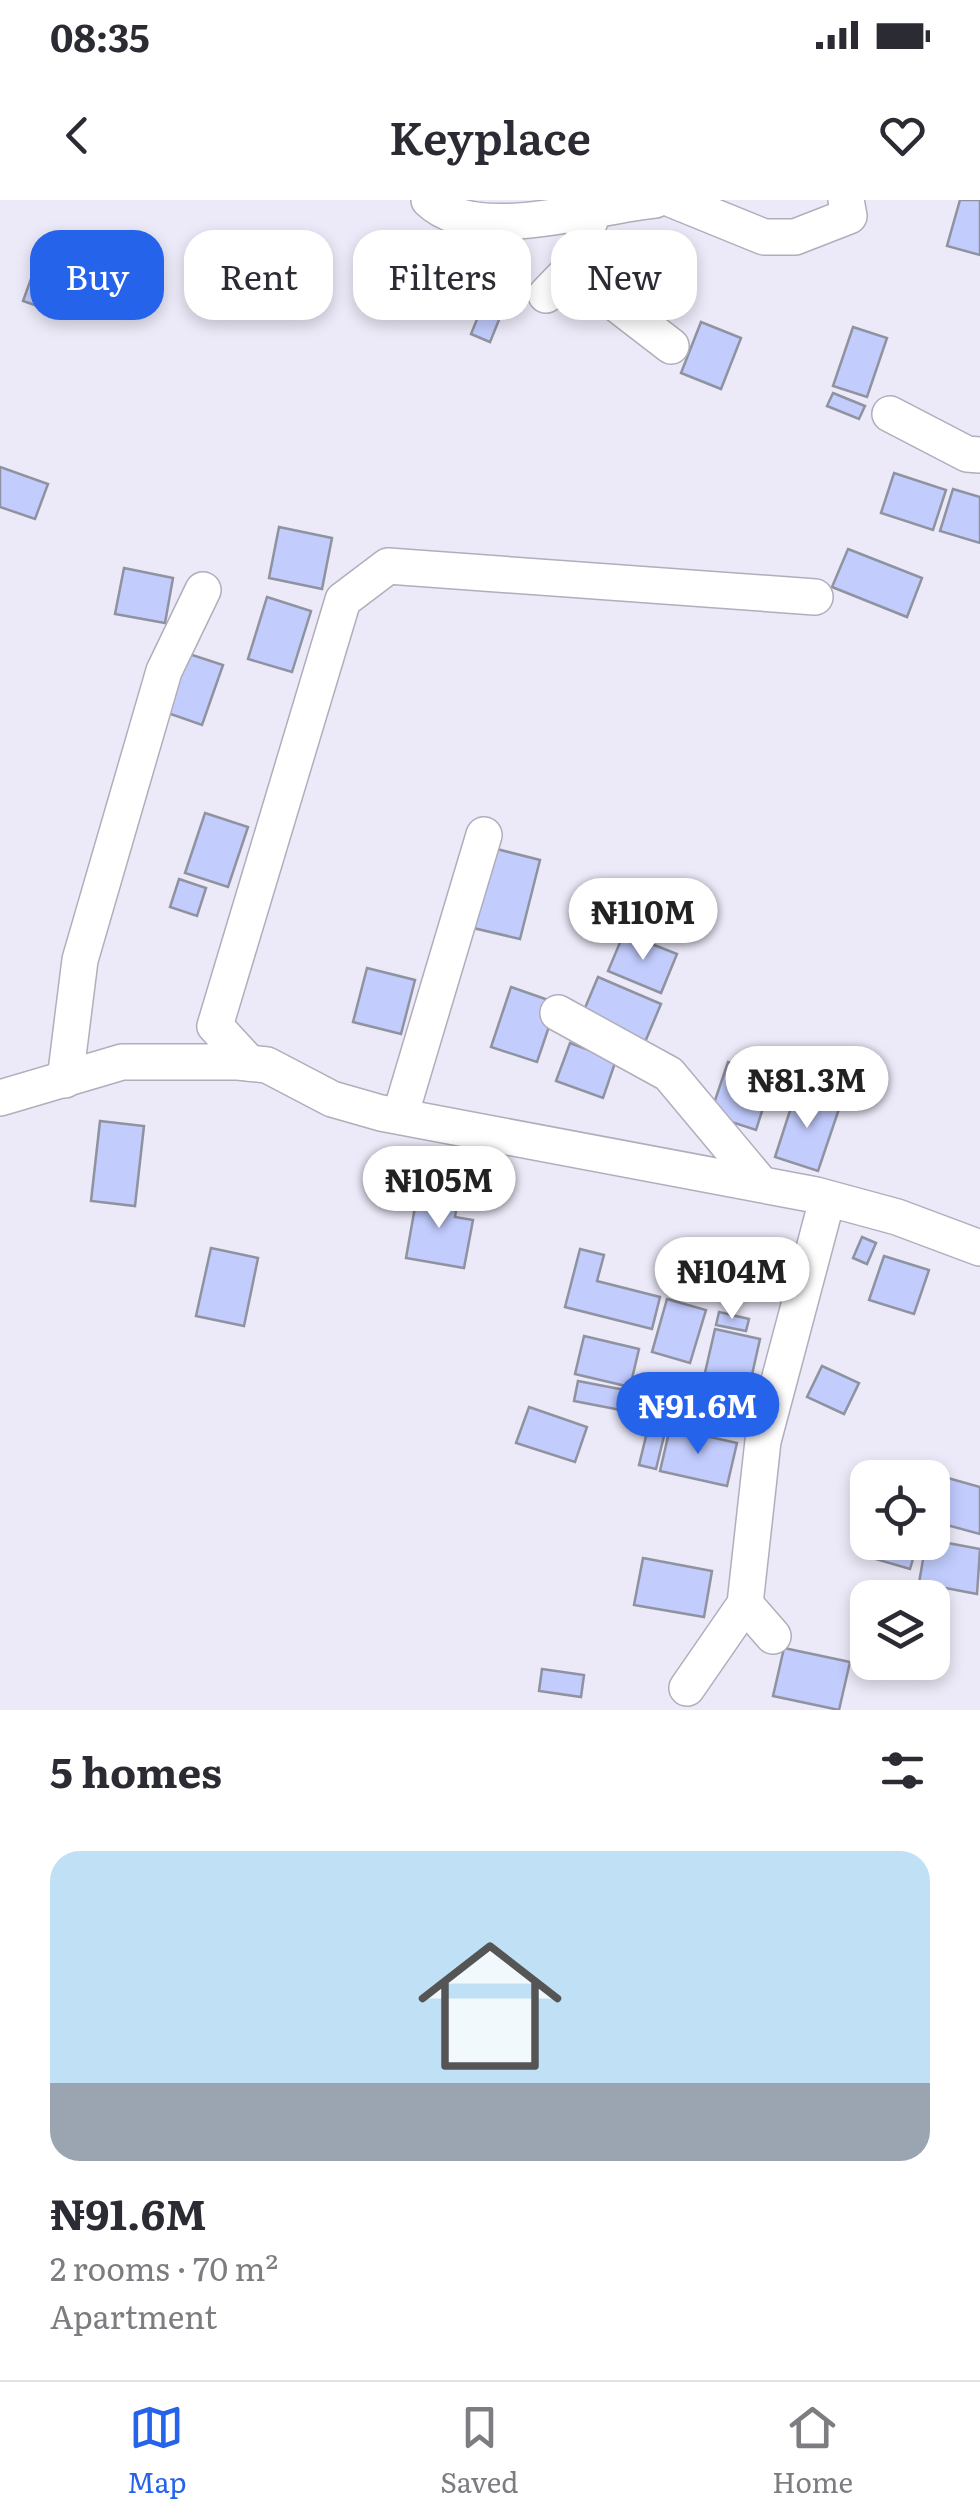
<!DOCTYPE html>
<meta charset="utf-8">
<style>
:root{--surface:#fff;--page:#f7f7f7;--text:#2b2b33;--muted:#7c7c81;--line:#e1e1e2;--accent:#2563eb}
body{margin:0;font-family:Literata,serif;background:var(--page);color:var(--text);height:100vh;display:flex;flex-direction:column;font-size:38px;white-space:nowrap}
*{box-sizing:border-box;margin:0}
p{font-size:32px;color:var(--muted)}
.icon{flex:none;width:55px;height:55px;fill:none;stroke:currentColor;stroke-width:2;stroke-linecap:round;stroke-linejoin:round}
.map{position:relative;height:1510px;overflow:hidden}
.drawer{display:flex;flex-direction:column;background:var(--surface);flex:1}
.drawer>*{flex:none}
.hud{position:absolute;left:30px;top:30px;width:920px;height:90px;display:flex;gap:20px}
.buttons{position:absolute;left:850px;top:1260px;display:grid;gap:20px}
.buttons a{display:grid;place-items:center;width:100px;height:100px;border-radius:20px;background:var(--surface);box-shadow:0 5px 15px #0003;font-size:50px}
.price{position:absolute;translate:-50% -85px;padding:0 22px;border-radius:35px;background:#fff;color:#222;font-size:32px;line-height:65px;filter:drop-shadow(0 2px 5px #0008)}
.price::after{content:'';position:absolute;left:50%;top:60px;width:30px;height:22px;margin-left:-15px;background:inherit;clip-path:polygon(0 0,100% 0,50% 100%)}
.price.current{background:var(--accent);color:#fff}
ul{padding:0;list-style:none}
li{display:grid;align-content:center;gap:20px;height:530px;padding:0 50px}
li+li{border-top:2px solid var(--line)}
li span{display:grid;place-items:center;height:310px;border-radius:30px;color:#555}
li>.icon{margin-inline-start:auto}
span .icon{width:180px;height:180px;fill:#fffc;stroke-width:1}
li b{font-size:42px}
h2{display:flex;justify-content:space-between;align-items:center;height:120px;padding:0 50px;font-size:42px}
.pill{padding:0 35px;border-radius:30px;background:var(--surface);box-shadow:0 5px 15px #0003;font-size:35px;line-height:90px}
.pill.current{background:var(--accent);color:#fff}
.status{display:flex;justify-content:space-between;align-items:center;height:70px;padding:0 50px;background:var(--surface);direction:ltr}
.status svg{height:28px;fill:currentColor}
header{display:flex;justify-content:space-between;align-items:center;height:130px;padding:0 50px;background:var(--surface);font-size:45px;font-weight:600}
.dock{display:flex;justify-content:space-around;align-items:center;height:140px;border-top:2px solid var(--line);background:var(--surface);font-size:28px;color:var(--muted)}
.dock a{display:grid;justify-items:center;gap:5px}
.dock .current{color:var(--accent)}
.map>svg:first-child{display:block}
.building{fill:#c2ccfd;stroke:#8f929f;stroke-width:2.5}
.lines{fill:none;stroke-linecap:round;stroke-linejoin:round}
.minor-casing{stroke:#b1aebb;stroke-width:38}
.minor{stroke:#fff;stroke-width:35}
</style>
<div class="status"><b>08:35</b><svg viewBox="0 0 49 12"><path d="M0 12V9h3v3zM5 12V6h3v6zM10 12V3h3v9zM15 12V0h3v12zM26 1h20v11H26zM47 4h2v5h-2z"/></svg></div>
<header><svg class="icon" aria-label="back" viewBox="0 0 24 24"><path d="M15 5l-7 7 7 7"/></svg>Keyplace<svg class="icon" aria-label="heart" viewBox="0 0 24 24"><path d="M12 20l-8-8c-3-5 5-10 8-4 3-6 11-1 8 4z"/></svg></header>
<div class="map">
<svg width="980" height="1510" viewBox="0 0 980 1510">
<rect width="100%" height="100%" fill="#ece9f8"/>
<!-- building -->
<g class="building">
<polygon points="960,0 980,0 980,55 947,46"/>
<polygon points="44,43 80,56 60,114 23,101"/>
<polygon points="486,97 505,105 490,142 471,134"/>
<polygon points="701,122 741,138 721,189 681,173"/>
<polygon points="853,127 887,138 867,197 833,186"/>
<polygon points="833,193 865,206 859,219 827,206"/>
<polygon points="0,267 48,284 35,319 0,307"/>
<polygon points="894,273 946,290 933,330 881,313"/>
<polygon points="953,289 980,297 980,343 940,331"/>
<polygon points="279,327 332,338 322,389 269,378"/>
<polygon points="848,349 922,378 907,417 832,387"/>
<polygon points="124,368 173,378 165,423 115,414"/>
<polygon points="267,397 311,411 292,472 248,459"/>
<polygon points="183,452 223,465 202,525 162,511"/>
<polygon points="205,613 248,627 228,687 185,673"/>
<polygon points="489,647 540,660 520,739 469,727"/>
<polygon points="179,679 206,688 197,716 170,707"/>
<polygon points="624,733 677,754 661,793 608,771"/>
<polygon points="367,768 415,780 401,834 353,822"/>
<polygon points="598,777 661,804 645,842 582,815"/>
<polygon points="511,787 557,803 537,862 491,847"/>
<polygon points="570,843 616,860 603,898 556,881"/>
<polygon points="728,862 787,882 778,909 764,905 756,930 710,915"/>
<polygon points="807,875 845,890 841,902 803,887"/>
<polygon points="796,892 840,906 818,971 775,957"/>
<polygon points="100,921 144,926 135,1006 91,1001"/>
<polygon points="418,990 458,997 455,1017 473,1020 464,1068 406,1058"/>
<polygon points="862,1037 876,1043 867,1064 853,1058"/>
<polygon points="211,1048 258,1058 244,1126 196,1116"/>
<polygon points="580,1049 604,1055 597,1081 660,1097 652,1129 565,1107"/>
<polygon points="884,1056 929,1070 914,1114 869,1100"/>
<polygon points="667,1099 706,1110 690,1163 652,1152"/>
<polygon points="719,1112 749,1119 746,1131 716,1125"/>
<polygon points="715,1129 760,1139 749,1188 704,1177"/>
<polygon points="584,1136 639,1149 630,1187 575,1174"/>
<polygon points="822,1166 859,1183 844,1214 807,1197"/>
<polygon points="578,1181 630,1191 626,1211 574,1201"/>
<polygon points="529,1207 587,1227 575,1262 516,1243"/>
<polygon points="648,1228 665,1232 656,1269 639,1265"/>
<polygon points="670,1228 737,1243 727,1286 660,1271"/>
<polygon points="930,1273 980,1287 980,1334 932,1321"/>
<polygon points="932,1340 980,1349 977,1394 919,1383 926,1342"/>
<polygon points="869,1342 918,1342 910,1369 865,1356"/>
<polygon points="643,1358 712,1371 704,1417 634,1405"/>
<polygon points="784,1448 850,1462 839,1510 773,1496"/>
<polygon points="542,1469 584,1475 581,1497 539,1491"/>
</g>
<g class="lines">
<defs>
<g id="minor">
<path d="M429 0C477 46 596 5 655 0"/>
<polyline points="673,0 764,37 795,37 849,16 846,0"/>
<polyline points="595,8 571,69 671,146"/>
<polyline points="546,95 571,69"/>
<polyline points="890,214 967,254 980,255"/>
<polyline points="558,813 669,874 761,984"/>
<polyline points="249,863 215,826 343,400 388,366 815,397"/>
<polyline points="65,880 80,760 164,471 203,390"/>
<polyline points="0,898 122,862 238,862 267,865 332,899 381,913 816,995 897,1017 980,1048"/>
<polyline points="400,916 484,635"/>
<polyline points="745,1404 773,1436"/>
<polyline points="687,1488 745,1404 763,1241 827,1000"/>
</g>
</defs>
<!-- minor casing -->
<use href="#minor" class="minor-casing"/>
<!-- minor -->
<use href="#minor" class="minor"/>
</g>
</svg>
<div class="buttons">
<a><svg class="icon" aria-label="locate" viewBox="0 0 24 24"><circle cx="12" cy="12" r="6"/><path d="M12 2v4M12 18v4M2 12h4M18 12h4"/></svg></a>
<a><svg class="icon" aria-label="layers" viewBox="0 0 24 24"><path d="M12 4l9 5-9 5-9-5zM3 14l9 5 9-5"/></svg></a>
</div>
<b class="price" style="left:643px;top:763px">₦110M</b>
<b class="price" style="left:807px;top:931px">₦81.3M</b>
<b class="price" style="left:439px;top:1031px">₦105M</b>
<b class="price" style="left:732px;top:1122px">₦104M</b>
<b class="price current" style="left:698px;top:1257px">₦91.6M</b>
<div class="hud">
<a class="pill current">Buy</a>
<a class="pill">Rent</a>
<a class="pill">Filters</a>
<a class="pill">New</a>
</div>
</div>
<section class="drawer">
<h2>5 homes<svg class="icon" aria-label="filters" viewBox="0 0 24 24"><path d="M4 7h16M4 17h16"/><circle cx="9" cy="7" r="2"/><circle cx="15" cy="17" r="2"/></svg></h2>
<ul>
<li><span style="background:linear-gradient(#bfe0f5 75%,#9aa5b1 0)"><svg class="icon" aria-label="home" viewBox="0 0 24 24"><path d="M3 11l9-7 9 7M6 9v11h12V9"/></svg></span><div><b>₦91.6M</b><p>2 rooms · 70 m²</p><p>Apartment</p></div></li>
</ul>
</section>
<nav class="dock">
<a class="current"><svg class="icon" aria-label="map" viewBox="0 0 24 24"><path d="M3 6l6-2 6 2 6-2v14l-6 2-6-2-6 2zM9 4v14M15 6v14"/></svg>Map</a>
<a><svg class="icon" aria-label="saved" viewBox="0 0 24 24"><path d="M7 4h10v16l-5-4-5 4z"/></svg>Saved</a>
<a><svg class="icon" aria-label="home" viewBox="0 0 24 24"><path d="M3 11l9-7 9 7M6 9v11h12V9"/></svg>Home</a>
</nav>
